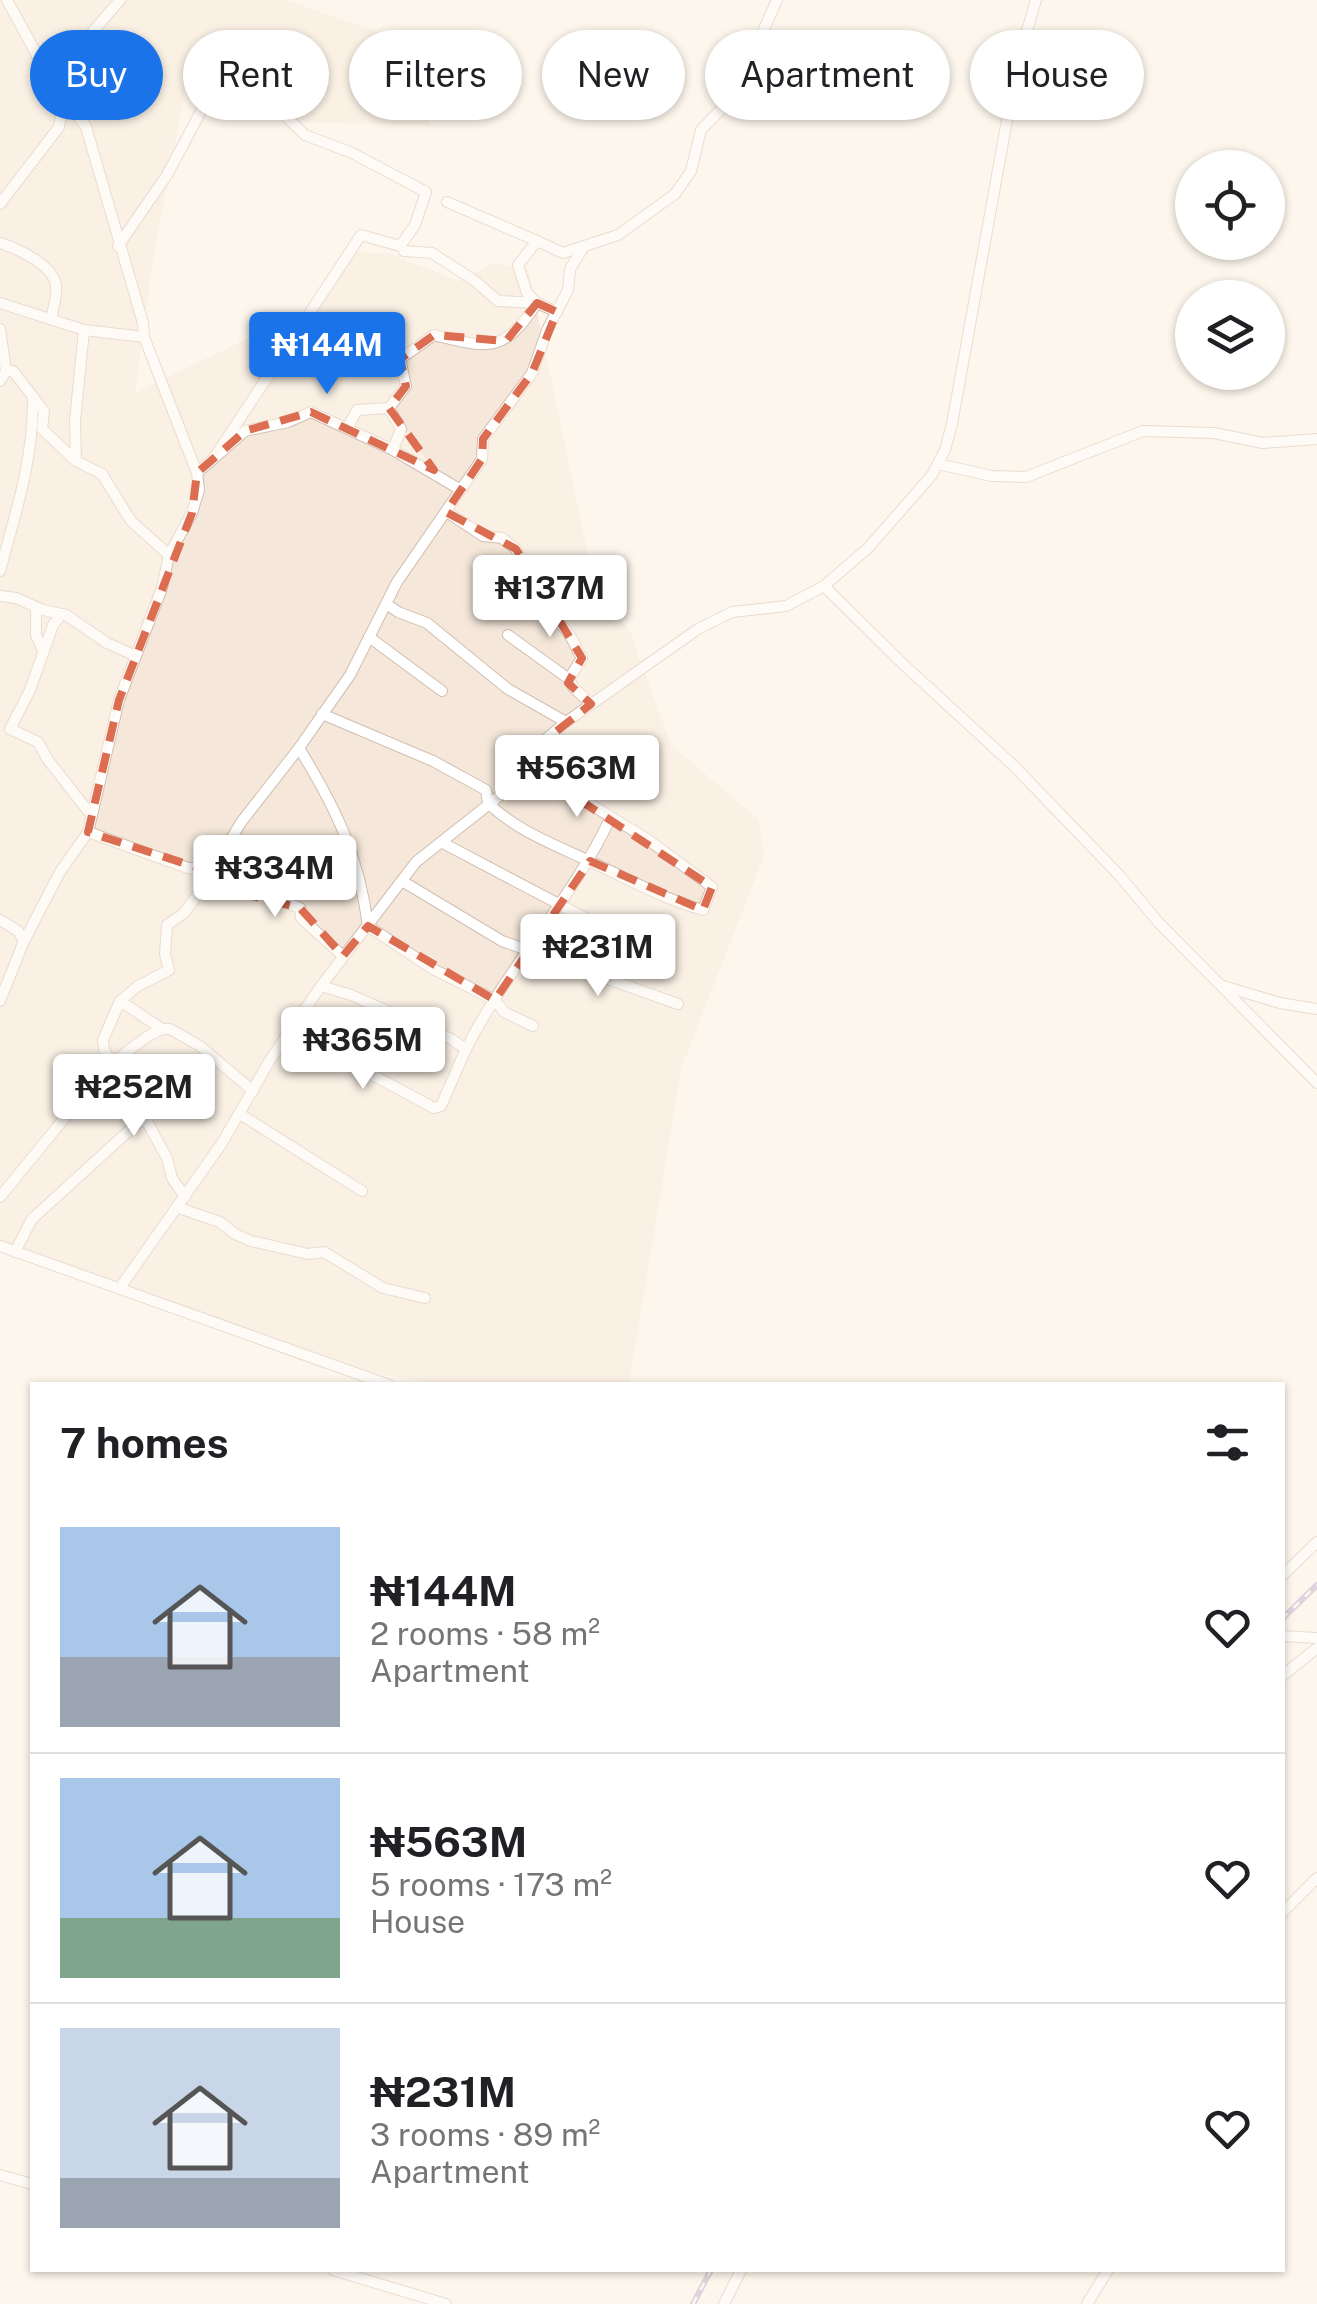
<!DOCTYPE html>
<meta charset="utf-8">
<style>
:root{--surface:#fff;--page:#f2f2f2;--text:#202124;--muted:#757577;--line:#e0e0e0;--accent:#1a73e8}
body{margin:0;font-family:"Public Sans",sans-serif;background:var(--page);color:var(--text);height:100vh;display:flex;flex-direction:column;font-size:38px;white-space:nowrap}
*{box-sizing:border-box;margin:0}
p{font-size:32px;color:var(--muted)}
.icon{flex:none;width:55px;height:55px;fill:none;stroke:currentColor;stroke-width:2;stroke-linecap:round;stroke-linejoin:round}
.map{position:relative;flex:1;overflow:hidden}
.panel{position:absolute;left:30px;top:1382px;width:1255px;height:890px;display:flex;flex-direction:column;background:var(--surface);border-radius:0px;box-shadow:0 2px 8px #0004}
.panel>*{flex:none}
.top-card{position:absolute;left:30px;top:30px;width:1258px;height:90px;display:flex;gap:20px}
.tools{position:absolute;left:1175px;top:150px;display:grid;gap:20px}
.tools a{display:grid;place-items:center;width:110px;height:110px;border-radius:50%;background:var(--surface);box-shadow:0 2px 8px #0004;font-size:50px}
.price{position:absolute;translate:-50% -85px;padding:0 22px;border-radius:10px;background:#fff;color:#222;font-size:32px;line-height:65px;filter:drop-shadow(0 2px 5px #0008)}
.price::after{content:'';position:absolute;left:50%;top:60px;width:30px;height:22px;margin-left:-15px;background:inherit;clip-path:polygon(0 0,100% 0,50% 100%)}
.price.selected{background:var(--accent);color:#fff}
ul{padding:0;list-style:none}
li{display:flex;align-items:center;gap:30px;height:250px;padding:0 30px}
li+li{border-top:2px solid var(--line)}
li span{display:grid;place-items:center;flex:none;width:280px;height:200px;border-radius:0px;color:#555}
li>.icon{margin-inline-start:auto}
span .icon{width:120px;height:120px;fill:#fffc;stroke-width:1}
li b{font-size:42px}
h2{display:flex;justify-content:space-between;align-items:center;height:120px;padding:0 30px;font-size:42px}
.chip{padding:0 35px;border-radius:45px;background:var(--surface);box-shadow:0 2px 8px #0004;font-size:35px;line-height:90px}
.chip.selected{background:var(--accent);color:#fff}
.map>svg:first-child{display:block}
.residential{fill:#f5e8da}
.lines{fill:none;stroke-linecap:round;stroke-linejoin:round}
.street-casing{stroke:#d1beb0;stroke-width:12}
.street{stroke:#fff;stroke-width:10}
.rail-casing{stroke:#b9a8c9;stroke-width:6}
.rail{stroke:#fffaf3;stroke-width:2.5;stroke-dasharray:8;stroke-linecap:butt}
.marked{fill:none;stroke:#dc6d51;stroke-width:8;stroke-dasharray:20 12;stroke-linejoin:round}
</style>
<div class="map">
<svg width="1317" height="2304" viewBox="0 0 1317 2304">
<rect width="100%" height="100%" fill="#fdf6ec"/>
<!-- residential -->
<polygon class="residential" points="0,0 286,0 408,43 430,125 300,122 186,84 153,259 135,393 265,330 294,333 355,252 390,254 458,281 493,263 528,269 595,588 630,632 671,745 758,819 764,856 682,1066 629,1385 443,1385 357,1370 0,1243"/>
<g class="lines">
<defs>
<g id="street">
<polyline points="44,68 77,49"/>
<polyline points="447,202 537,241"/>
<polyline points="0,204 59,127 69,65 78,49 120,0"/>
<path d="M0 243C18 249 54 265 56 286 57 297 53 309 51 319"/>
<polyline points="118,246 167,175 225,66"/>
<polyline points="404,251 432,253 475,281 498,301 537,303 557,312"/>
<polyline points="0,303 84,330 144,337"/>
<polyline points="0,329 6,371 0,381"/>
<polyline points="6,371 13,371 44,411 42,429 76,461 102,474 131,521 169,555"/>
<polyline points="389,408 401,429 393,450"/>
<path d="M348 427 357 410 389 408 406 386 400 359 434 335C490 349 504 353 537 303L527 293 518 265 537 241 563 253 618 235 675 194 691 171 701 130 734 96 777 0"/>
<polyline points="214,458 361,235 400,246 415,225 426,192 352,153 305,135 281,112"/>
<polyline points="76,461 75,421 84,330"/>
<polyline points="938,464 992,476 1026,477 1143,431 1214,433 1263,443 1317,439"/>
<polyline points="197,473 245,431 288,422 311,412 393,450 461,490"/>
<path d="M447 512 483 536 502 538 516 549 525 569 536 578C535 605 557 616 570 636 575 643 577 651 582 658L569 679 573 687 591 704"/>
<path d="M0 571C16 511 33 462 33 399"/>
<polyline points="824,586 904,665 1014,766 1119,875 1159,923 1317,1083"/>
<polyline points="0,596 16,598 43,610 66,615 107,643 136,656"/>
<polyline points="388,605 398,612 427,623 508,689 566,722"/>
<polyline points="36,607 36,635 43,651"/>
<polyline points="62,614 53,625 30,690 10,729 38,742 48,760 92,816"/>
<polyline points="508,635 569,679"/>
<polyline points="369,637 442,691"/>
<path d="M322 714 433 761 486 790 488 803C517 831 553 844 589 861 627 878 663 899 703 910L712 887 647 839 528 766"/>
<path d="M299 748C336 808 359 856 368 926L433 969 495 1000 504 1012 533 1026"/>
<polyline points="88,832 188,868 208,868"/>
<polyline points="441,842 589,920 635,937"/>
<polyline points="402,881 502,941 678,1004"/>
<polyline points="205,884 263,893 300,908 301,918 343,956"/>
<polyline points="0,920 18,931 24,941"/>
<polyline points="1223,986 1280,1003 1317,1009"/>
<polyline points="0,1001 24,941 60,872 88,832 119,700 162,588 169,555 192,513 199,490 197,473 144,337 143,323 86,127 44,68 7,0"/>
<polyline points="120,1001 162,1029"/>
<polyline points="291,1031 434,1108 441,1106 466,1049 451,1039 351,995 321,986"/>
<path d="M466 1049C507 968 571 901 610 819"/>
<polyline points="112,1063 148,1036 162,1029 170,1029 200,1046 253,1091"/>
<polyline points="240,1114 362,1191"/>
<polyline points="0,1197 63,1120 114,1067"/>
<polyline points="185,1197 172,1178 167,1158 125,1082 104,1050 103,1040 120,1001 138,986 169,970 165,954 167,925 184,913 205,884 208,868 223,852 242,821 299,748 350,675 397,582 482,459 483,439 532,373 548,328 568,290 570,269 583,248"/>
<polyline points="176,1207 220,1222 235,1234 251,1241 308,1254 324,1252 383,1288 425,1298"/>
<polyline points="0,1246 389,1385"/>
<polyline points="15,1252 32,1219 144,1117"/>
<polyline points="119,1289 222,1143 270,1060 321,986 416,862 507,790 528,766 539,745 566,722 698,629 732,612 786,606 824,586 868,548 932,475 945,450 952,424 1017,65 1036,0"/>
<polyline points="1282,1576 1317,1542"/>
<polyline points="1282,1636 1317,1638"/>
<polyline points="1282,1676 1317,1648"/>
<polyline points="1282,1913 1317,1878"/>
<polyline points="0,2175 32,2184"/>
<polyline points="333,2270 446,2304"/>
<polyline points="724,2304 741,2270"/>
<polyline points="1087,2304 1108,2270"/>
</g>
</defs>
<!-- street casing -->
<use href="#street" class="street-casing"/>
<!-- street -->
<use href="#street" class="street"/>
<defs>
<g id="rail">
<polyline points="1282,1619 1317,1585"/>
<polyline points="693,2304 711,2270"/>
</g>
</defs>
<!-- rail casing -->
<use href="#rail" class="rail-casing"/>
<!-- rail -->
<use href="#rail" class="rail"/>
</g>
<!-- marked area -->
<path d="M0 0H1317V2304H0ZM537 303 557 312 532 373 483 439 482 459 446 512 516 549 582 658 568 683 591 704 539 745 528 766 712 887 703 910 590 861 495 1000 368 926 343 956 300 908 205 884 208 871 88 832 119 700 192 513 197 473 245 431 311 412 434 470 389 408 406 386 400 359 434 335 506 341Z" fill="#fdf6ec" fill-opacity=".55" fill-rule="evenodd"/>
<path class="marked" d="M537 303 557 312 532 373 483 439 482 459 446 512 516 549 582 658 568 683 591 704 539 745 528 766 712 887 703 910 590 861 495 1000 368 926 343 956 300 908 205 884 208 871 88 832 119 700 192 513 197 473 245 431 311 412 434 470 389 408 406 386 400 359 434 335 506 341Z"/>
</svg>
<div class="tools">
<a><svg class="icon" aria-label="locate" viewBox="0 0 24 24"><circle cx="12" cy="12" r="6"/><path d="M12 2v4M12 18v4M2 12h4M18 12h4"/></svg></a>
<a><svg class="icon" aria-label="layers" viewBox="0 0 24 24"><path d="M12 4l9 5-9 5-9-5zM3 14l9 5 9-5"/></svg></a>
</div>
<b class="price selected" style="left:327px;top:397px">₦144M</b>
<b class="price" style="left:550px;top:640px">₦137M</b>
<b class="price" style="left:577px;top:820px">₦563M</b>
<b class="price" style="left:275px;top:920px">₦334M</b>
<b class="price" style="left:598px;top:999px">₦231M</b>
<b class="price" style="left:363px;top:1092px">₦365M</b>
<b class="price" style="left:134px;top:1139px">₦252M</b>
<div class="top-card">
<a class="chip selected">Buy</a>
<a class="chip">Rent</a>
<a class="chip">Filters</a>
<a class="chip">New</a>
<a class="chip">Apartment</a>
<a class="chip">House</a>
</div>
<section class="panel">
<h2>7 homes<svg class="icon" aria-label="filters" viewBox="0 0 24 24"><path d="M4 7h16M4 17h16"/><circle cx="9" cy="7" r="2"/><circle cx="15" cy="17" r="2"/></svg></h2>
<ul>
<li><span style="background:linear-gradient(#a9c7e8 65%,#9aa5b1 0)"><svg class="icon" aria-label="home" viewBox="0 0 24 24"><path d="M3 11l9-7 9 7M6 9v11h12V9"/></svg></span><div><b>₦144M</b><p>2 rooms · 58 m²</p><p>Apartment</p></div><svg class="icon" aria-label="heart" viewBox="0 0 24 24"><path d="M12 20l-8-8c-3-5 5-10 8-4 3-6 11-1 8 4z"/></svg></li>
<li><span style="background:linear-gradient(#a9c7e8 70%,#7fa58c 0)"><svg class="icon" aria-label="home" viewBox="0 0 24 24"><path d="M3 11l9-7 9 7M6 9v11h12V9"/></svg></span><div><b>₦563M</b><p>5 rooms · 173 m²</p><p>House</p></div><svg class="icon" aria-label="heart" viewBox="0 0 24 24"><path d="M12 20l-8-8c-3-5 5-10 8-4 3-6 11-1 8 4z"/></svg></li>
<li><span style="background:linear-gradient(#c9d6e8 75%,#9aa5b1 0)"><svg class="icon" aria-label="home" viewBox="0 0 24 24"><path d="M3 11l9-7 9 7M6 9v11h12V9"/></svg></span><div><b>₦231M</b><p>3 rooms · 89 m²</p><p>Apartment</p></div><svg class="icon" aria-label="heart" viewBox="0 0 24 24"><path d="M12 20l-8-8c-3-5 5-10 8-4 3-6 11-1 8 4z"/></svg></li>
</ul>
</section>
</div>
